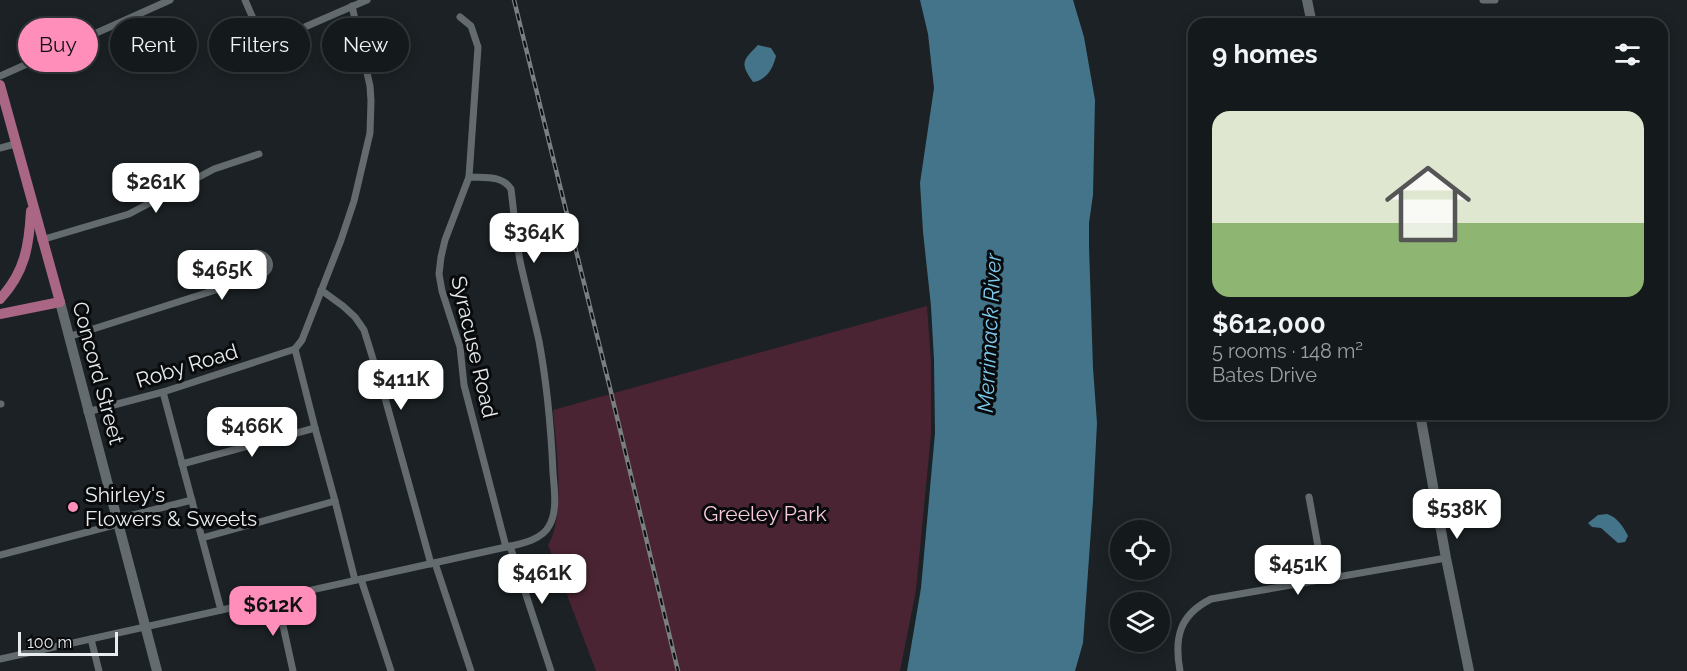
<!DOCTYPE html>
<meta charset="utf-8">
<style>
:root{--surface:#14191b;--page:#212628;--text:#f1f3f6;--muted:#9da0a3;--line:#33383a;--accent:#ff8eba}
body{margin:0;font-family:Raleway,sans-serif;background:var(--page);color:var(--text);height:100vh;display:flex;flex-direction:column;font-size:22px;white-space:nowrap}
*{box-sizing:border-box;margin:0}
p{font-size:20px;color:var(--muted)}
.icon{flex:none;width:33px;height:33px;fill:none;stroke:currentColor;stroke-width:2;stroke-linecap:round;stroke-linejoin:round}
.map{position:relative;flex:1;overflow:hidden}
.sheet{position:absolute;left:1188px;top:18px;width:480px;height:402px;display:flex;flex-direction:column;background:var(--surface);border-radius:18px;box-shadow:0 3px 15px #0003,0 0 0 2px var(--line)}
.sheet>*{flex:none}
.top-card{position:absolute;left:18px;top:18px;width:570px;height:54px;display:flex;gap:12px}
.controls{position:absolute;left:1110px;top:520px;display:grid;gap:12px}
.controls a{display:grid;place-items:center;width:60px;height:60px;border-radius:50%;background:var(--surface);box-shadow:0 3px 15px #0003,0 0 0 2px var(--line);font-size:30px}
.scale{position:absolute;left:18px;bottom:15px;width:100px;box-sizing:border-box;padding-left:6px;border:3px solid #e8ecee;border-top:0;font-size:16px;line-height:21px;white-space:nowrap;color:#e8ecee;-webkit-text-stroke:4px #080a0b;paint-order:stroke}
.price{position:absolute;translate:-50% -51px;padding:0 14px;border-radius:12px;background:#fff;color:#222;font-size:20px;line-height:39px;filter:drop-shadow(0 2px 3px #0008)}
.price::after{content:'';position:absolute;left:50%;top:36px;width:18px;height:14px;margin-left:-9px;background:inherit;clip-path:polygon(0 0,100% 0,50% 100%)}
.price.active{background:var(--accent);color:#111}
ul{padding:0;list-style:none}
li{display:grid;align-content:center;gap:12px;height:318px;padding:0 24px}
li span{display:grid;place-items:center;height:186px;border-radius:18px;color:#555}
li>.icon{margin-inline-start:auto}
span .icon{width:108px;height:108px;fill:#fffc;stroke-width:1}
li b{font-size:26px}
h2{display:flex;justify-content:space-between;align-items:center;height:72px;padding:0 24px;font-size:26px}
.tag{padding:0 21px;border-radius:27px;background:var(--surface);box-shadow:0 3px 15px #0003,0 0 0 2px var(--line);font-size:21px;line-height:54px}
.tag.active{background:var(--accent);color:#111}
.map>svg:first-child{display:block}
.green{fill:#4b2433}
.water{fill:#44748a}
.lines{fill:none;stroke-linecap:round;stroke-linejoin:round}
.street{stroke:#646b6e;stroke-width:7}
.secondary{stroke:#646b6e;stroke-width:10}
.primary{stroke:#aa6685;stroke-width:10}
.rail-casing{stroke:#797e80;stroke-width:4.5}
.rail{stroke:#080a0b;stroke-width:2;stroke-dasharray:7;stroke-linecap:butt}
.poi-dot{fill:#ff8eba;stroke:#080a0b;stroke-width:2}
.labels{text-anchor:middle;stroke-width:6;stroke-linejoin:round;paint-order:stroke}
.street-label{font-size:21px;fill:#e8ecee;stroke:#080a0b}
.poi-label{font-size:21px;fill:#e8ecee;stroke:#080a0b;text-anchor:start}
.park-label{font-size:21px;fill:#f8cada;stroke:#080a0b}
.water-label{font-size:22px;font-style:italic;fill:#7dcbef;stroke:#080a0b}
</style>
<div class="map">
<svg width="1687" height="671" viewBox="0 0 1687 671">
<rect width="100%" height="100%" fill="#1b2124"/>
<!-- green -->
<path class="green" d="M927 306 931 362V434L916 590 900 671H596L548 545C566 516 556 444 553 410Z"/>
<!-- water -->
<g class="water">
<polygon points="920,0 1073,0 1084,37 1095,100 1093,195 1089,223 1089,246 1093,368 1097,423 1093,501 1083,643 1075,671 907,671 921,588 935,433 934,360 931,306 923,232 920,183 934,88 928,34"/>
<path d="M758 45 771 48 776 56C773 68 767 80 753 82 740 63 742 61 758 45Z"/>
<path d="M1607 514C1617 517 1623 526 1628 536L1625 542 1618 543 1601 528 1592 527 1588 523 1598 515Z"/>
</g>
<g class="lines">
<!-- street -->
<g class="street">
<path d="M245 0C255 22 256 36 284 36L367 0"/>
<polyline points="1483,0 1495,0"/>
<polyline points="460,17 471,26 478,47 469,177 445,240 441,257 439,274 442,291 460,347 464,385 506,547"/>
<polyline points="0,76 170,0"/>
<polyline points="0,148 15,144"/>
<polyline points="41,240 129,214 214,169 259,154"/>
<polyline points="321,290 343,306 355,317 364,330 385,398 431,564"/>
<path d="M68 337 247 280C253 278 260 277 265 273 280 261 253 242 247 261 245 266 247 274 247 280"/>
<polyline points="295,349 302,340 341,240 354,201 370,133 371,101 370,86 352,6"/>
<polyline points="295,349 315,428 335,501 355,580"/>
<polyline points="163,392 221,610"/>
<polyline points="0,404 1,404"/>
<polyline points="87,412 163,392 295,349"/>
<polyline points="182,464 315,428"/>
<polyline points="1309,497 1324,579"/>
<polyline points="117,519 192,500"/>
<polyline points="202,538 335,501"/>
<polyline points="510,546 551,671"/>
<polyline points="0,555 118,524"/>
<polyline points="435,563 471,671"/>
<polyline points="361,579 391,671"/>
<polyline points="277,598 293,671"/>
<polyline points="91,639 99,671"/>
<path d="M0 659 506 547C520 544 542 540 549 526 558 511 554 489 553 472 551 428 547 384 539 341 533 314 526 288 520 261 516 238 514 213 511 189 502 175 484 178 469 177"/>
<path d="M1180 671C1174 638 1179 615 1211 599L1446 558"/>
</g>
<!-- secondary -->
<g class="secondary">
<polyline points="1307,0 1312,24"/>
<polyline points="60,302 157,671"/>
<polyline points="1420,414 1446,558 1469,671"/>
</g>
<!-- primary -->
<g class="primary">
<polyline points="0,85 60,302 0,314"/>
<path d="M0 299C25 272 29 246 31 211"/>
</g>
<defs>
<polyline id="rail" points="514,0 609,384 678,671"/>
</defs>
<!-- rail casing -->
<use href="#rail" class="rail-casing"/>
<!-- rail -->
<use href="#rail" class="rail"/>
</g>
<!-- markers -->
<circle class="poi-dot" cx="73" cy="507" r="6"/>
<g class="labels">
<!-- street labels -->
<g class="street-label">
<text transform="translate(474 347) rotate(77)" y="7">Syracuse Road</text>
<text transform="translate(187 366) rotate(-17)" y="7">Roby Road</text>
<text transform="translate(98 373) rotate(75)" y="7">Concord Street</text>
</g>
<!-- poi labels -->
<g class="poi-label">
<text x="85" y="502">Shirley's<tspan x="85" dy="24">Flowers &amp; Sweets</tspan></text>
</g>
<!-- park labels -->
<g class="park-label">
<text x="765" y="521">Greeley Park</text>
</g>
<!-- water labels -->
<g class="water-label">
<text transform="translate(989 333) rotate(-87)" y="8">Merrimack River</text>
</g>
</g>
</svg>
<div class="controls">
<a><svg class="icon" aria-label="locate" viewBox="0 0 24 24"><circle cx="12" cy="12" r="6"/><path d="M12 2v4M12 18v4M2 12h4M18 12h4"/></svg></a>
<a><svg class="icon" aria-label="layers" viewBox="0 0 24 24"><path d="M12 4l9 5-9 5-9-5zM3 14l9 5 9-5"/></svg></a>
</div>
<div class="scale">100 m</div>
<b class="price" style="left:156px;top:214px">$261K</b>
<b class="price" style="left:534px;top:264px">$364K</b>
<b class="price" style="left:222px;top:301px">$465K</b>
<b class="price" style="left:401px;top:411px">$411K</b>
<b class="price" style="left:252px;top:458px">$466K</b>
<b class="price" style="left:1457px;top:540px">$538K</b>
<b class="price" style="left:1298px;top:596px">$451K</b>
<b class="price" style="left:542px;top:605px">$461K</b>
<b class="price active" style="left:273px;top:637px">$612K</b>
<div class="top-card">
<a class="tag active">Buy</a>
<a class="tag">Rent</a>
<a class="tag">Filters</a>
<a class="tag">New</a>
</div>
<section class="sheet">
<h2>9 homes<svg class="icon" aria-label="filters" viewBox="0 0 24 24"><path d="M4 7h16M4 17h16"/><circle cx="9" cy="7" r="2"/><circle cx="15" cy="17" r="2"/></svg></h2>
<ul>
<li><span style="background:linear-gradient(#dfe7d0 60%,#8fb573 0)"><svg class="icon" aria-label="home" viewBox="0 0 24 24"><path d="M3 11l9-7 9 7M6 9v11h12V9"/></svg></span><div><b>$612,000</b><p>5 rooms · 148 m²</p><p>Bates Drive</p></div></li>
</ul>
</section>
</div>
